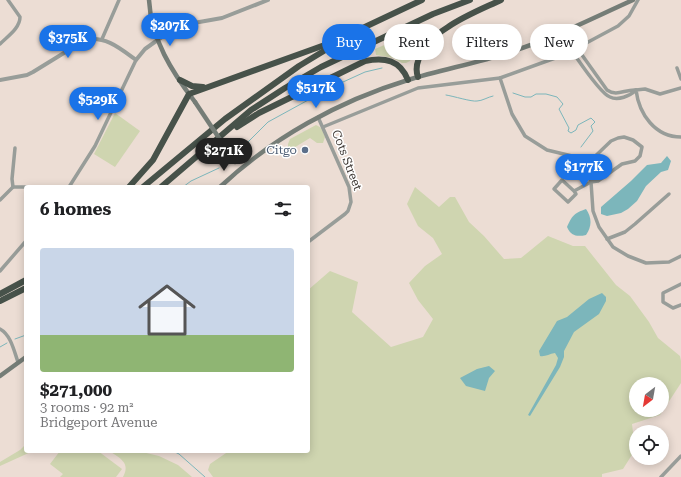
<!DOCTYPE html>
<meta charset="utf-8">
<style>
:root{--surface:#fff;--page:#f2f2f2;--text:#202124;--muted:#757577;--line:#e0e0e0;--accent:#1a73e8}
body{margin:0;font-family:"Roboto Serif",serif;background:var(--page);color:var(--text);height:100vh;display:flex;flex-direction:column;font-size:15px;white-space:nowrap}
*{box-sizing:border-box;margin:0}
p{font-size:13px;color:var(--muted)}
.icon{flex:none;width:22px;height:22px;fill:none;stroke:currentColor;stroke-width:2;stroke-linecap:round;stroke-linejoin:round}
.map{position:relative;flex:1;overflow:hidden}
.panel{position:absolute;left:24px;top:185px;width:286px;height:268px;display:flex;flex-direction:column;background:var(--surface);border-radius:4px;box-shadow:0 2px 10px #0003}
.panel>*{flex:none}
.guide{position:absolute;left:322px;top:24px;width:299px;height:36px;display:flex;gap:8px}
.needle{width:26px;rotate:211deg}
.fabs{position:absolute;left:629px;top:377px;display:grid;gap:8px}
.fabs a{display:grid;place-items:center;width:40px;height:40px;border-radius:50%;background:var(--surface);box-shadow:0 2px 10px #0003;font-size:20px}
.price{position:absolute;translate:-50% -34px;padding:0 9px;border-radius:14px;background:var(--accent);color:#fff;font-size:13px;line-height:26px;filter:drop-shadow(0 1px 2px #0008)}
.price::after{content:'';position:absolute;left:50%;top:24px;width:12px;height:9px;margin-left:-6px;background:inherit;clip-path:polygon(0 0,100% 0,50% 100%)}
.price.selected{background:#222;color:#fff}
ul{padding:0;list-style:none}
li{display:grid;align-content:center;gap:8px;height:212px;padding:0 16px}
li+li{border-top:1px solid var(--line)}
li span{display:grid;place-items:center;height:124px;border-radius:4px;color:#555}
li>.icon{margin-inline-start:auto}
span .icon{width:72px;height:72px;fill:#fffc;stroke-width:1}
li b{font-size:17px}
h2{display:flex;justify-content:space-between;align-items:center;height:48px;padding:0 16px;font-size:17px}
.pill{padding:0 14px;border-radius:18px;background:var(--surface);box-shadow:0 2px 10px #0003;font-size:14px;line-height:36px}
.pill.selected{background:var(--accent);color:#fff}
.map>svg:first-child{display:block}
.green{fill:#cfd5b0;fill-rule:evenodd}
.water{fill:#7cb6bb}
.lines{fill:none;stroke-linecap:round;stroke-linejoin:round}
.stream{stroke:#7cb6bb;stroke-width:1}
.minor{stroke:#989d99;stroke-width:3.5}
.tertiary{stroke:#989d99;stroke-width:4}
.secondary{stroke:#757d77;stroke-width:4.5}
.motorway{stroke:#47524a;stroke-width:6}
.secondary-bridge{stroke:#757d77;stroke-width:4.5}
.service-dot{fill:#5c6f8a;stroke:#fff;stroke-width:1.5}
.labels{text-anchor:middle;stroke-width:3;stroke-linejoin:round;paint-order:stroke}
.service-label{font-size:12px;fill:#4e5e75;stroke:#fff;text-anchor:end}
.street-label{font-size:12px;fill:#3d3733;stroke:#fff}
</style>
<div class="map">
<svg width="681" height="477" viewBox="0 0 681 477">
<rect width="100%" height="100%" fill="#ecddd4"/>
<!-- green -->
<g class="green">
<polygon points="426,27 429,27 429,33 414,54 410,61 406,63 402,63 393,58 376,55 375,49"/>
<polygon points="115,113 140,131 115,167 94,154"/>
<path d="M316 125C322 127 323 132 325 137L323 143H317L310 138 292 149 288 148V144L290 139Z"/>
<path d="M415 187 439 207 450 197H455L469 222 484 236 504 259 521 258 548 236 573 246H585L616 285 630 296 649 322 658 338 680 356 681 361V383L660 415 632 424 635 450 623 469 602 474V477H213L208 470 210 464 229 451H308V290L330 271 358 282 352 312 391 347 423 337 433 319 418 300 409 283 425 266 442 254 433 238 418 226 407 204ZM636 384H662V410H636Z"/>
<polygon points="26,444 26,451 33,451 0,466 0,462 20,450"/>
<polygon points="60,451 98,451 122,469 116,477 60,477 63,474 50,464"/>
<path d="M109 451H138L159 456 178 465 192 477H123C131 463 120 458 109 451Z"/>
</g>
<!-- water -->
<g class="water">
<polygon points="667,156 671,161 668,170 661,172 646,186 637,201 628,209 621,213 607,216 601,214 601,207 631,181 647,165 661,163"/>
<path d="M586 209C592 218 592 226 586 235 577 237 571 236 567 227 572 215 575 213 586 209Z"/>
<path d="M602 293 606 297V301L599 314 574 332 564 351V357L560 367 530 416 528 415 556 365 558 358 555 353C549 354 545 357 540 356L539 351 557 321 567 317 589 299Z"/>
<polygon points="489,366 495,371 489,378 485,391 466,386 460,378 477,369"/>
</g>
<g class="lines">
<!-- stream -->
<g class="stream">
<polyline points="513,93 525,97 531,97 536,94 546,94 557,97 563,104 559,109 569,128 568,131 571,133 576,130 578,125 591,118 595,122 591,126 593,131 581,147"/>
<path d="M446 95C453 96 472 102 477 101 482 101 488 97 493 96"/>
<polyline points="244,146 268,122 332,87 365,72 382,68"/>
<polyline points="183,187 191,181 219,168"/>
<polyline points="15,339 26,335"/>
<polyline points="0,347 7,343"/>
<polyline points="173,451 179,454 205,477"/>
</g>
<!-- minor -->
<g class="minor">
<polyline points="102,39 119,0"/>
<path d="M0 44C8 36 20 28 20 17L8 0"/>
<path d="M577 48 607 90C617 97 625 89 636 90"/>
<path d="M572 51C579 61 600 93 610 97 618 101 630 96 636 90"/>
<polyline points="677,68 681,79"/>
<polyline points="500,78 512,114 525,136 547,150 572,156 586,165 591,182 593,211 599,227 613,247 628,256 646,263 669,262 681,256"/>
<path d="M681 88 660 94 645 89 636 90C639 114 655 137 681 137"/>
<polyline points="323,127 418,88 500,78 558,57 577,48 618,26 629,16 638,0"/>
<polyline points="13,187 12,179 15,148"/>
<polyline points="69,187 95,146 136,60"/>
<polyline points="574,191 576,194 568,202 554,189 562,180 574,191 591,182 598,181 622,164 635,161 640,156 642,147 633,140 624,137 618,138 611,141 586,165"/>
<polyline points="0,200 13,187 29,187"/>
<polyline points="607,239 625,232 635,224 669,194"/>
<polyline points="308,242 345,214 348,211 351,202 349,187 318,117"/>
<polyline points="0,271 26,241"/>
<polyline points="681,284 663,293 663,302 673,308 681,305"/>
<path d="M0 329C11 335 14 351 18 362"/>
<polyline points="661,477 681,456"/>
</g>
<!-- tertiary -->
<path class="tertiary" d="M0 80 27 75 33 72 85 40C105 35 121 49 136 60L145 49 173 29 188 24 222 18 268 0"/>
<!-- secondary -->
<g class="secondary">
<path d="M149 0C151 39 172 72 195 102"/>
<path d="M220 187C272 138 339 101 408 80 443 69 479 63 513 51 554 38 593 18 633 0"/>
<polyline points="0,376 26,357"/>
</g>
<!-- motorway -->
<g class="motorway">
<path d="M418 77C411 58 433 36 448 27 464 16 484 8 501 0"/>
<polyline points="180,80 192,86 203,87"/>
<path d="M237 127 259 113 365 61C385 57 400 60 408 80"/>
<polyline points="129,187 153,160 189,94 333,42 422,0"/>
<polyline points="143,187 225,119 299,66 332,46"/>
<polyline points="161,187 251,110 285,88 321,67 433,14 470,0"/>
<polyline points="0,294 26,280"/>
<polyline points="0,301 26,288"/>
</g>
<!-- secondary-bridge -->
<polyline class="secondary-bridge" points="195,102 235,162"/>
</g>
<!-- markers -->
<circle class="service-dot" cx="305" cy="150" r="4"/>
<g class="labels">
<!-- service labels -->
<g class="service-label">
<text x="297" y="154">Citgo</text>
</g>
<!-- street labels -->
<g class="street-label">
<text transform="translate(347 160) rotate(69)" y="4">Cots Street</text>
</g>
</g>
</svg>
<div class="fabs">
<a><svg class="needle" viewBox="-14 -14 28 28"><path d="M0-13l5 13h-10z" fill="#e53935"/><path d="M0 13l5-13h-10z" fill="#757577"/></svg></a>
<a><svg class="icon" aria-label="locate" viewBox="0 0 24 24"><circle cx="12" cy="12" r="6"/><path d="M12 2v4M12 18v4M2 12h4M18 12h4"/></svg></a>
</div>
<b class="price" style="left:170px;top:47px">$207K</b>
<b class="price" style="left:68px;top:59px">$375K</b>
<b class="price" style="left:316px;top:109px">$517K</b>
<b class="price" style="left:98px;top:121px">$529K</b>
<b class="price selected" style="left:224px;top:172px">$271K</b>
<b class="price" style="left:584px;top:188px">$177K</b>
<div class="guide">
<a class="pill selected">Buy</a>
<a class="pill">Rent</a>
<a class="pill">Filters</a>
<a class="pill">New</a>
</div>
<section class="panel">
<h2>6 homes<svg class="icon" aria-label="filters" viewBox="0 0 24 24"><path d="M4 7h16M4 17h16"/><circle cx="9" cy="7" r="2"/><circle cx="15" cy="17" r="2"/></svg></h2>
<ul>
<li><span style="background:linear-gradient(#c9d6e8 70%,#8fb573 0)"><svg class="icon" aria-label="home" viewBox="0 0 24 24"><path d="M3 11l9-7 9 7M6 9v11h12V9"/></svg></span><div><b>$271,000</b><p>3 rooms · 92 m²</p><p>Bridgeport Avenue</p></div></li>
</ul>
</section>
</div>
